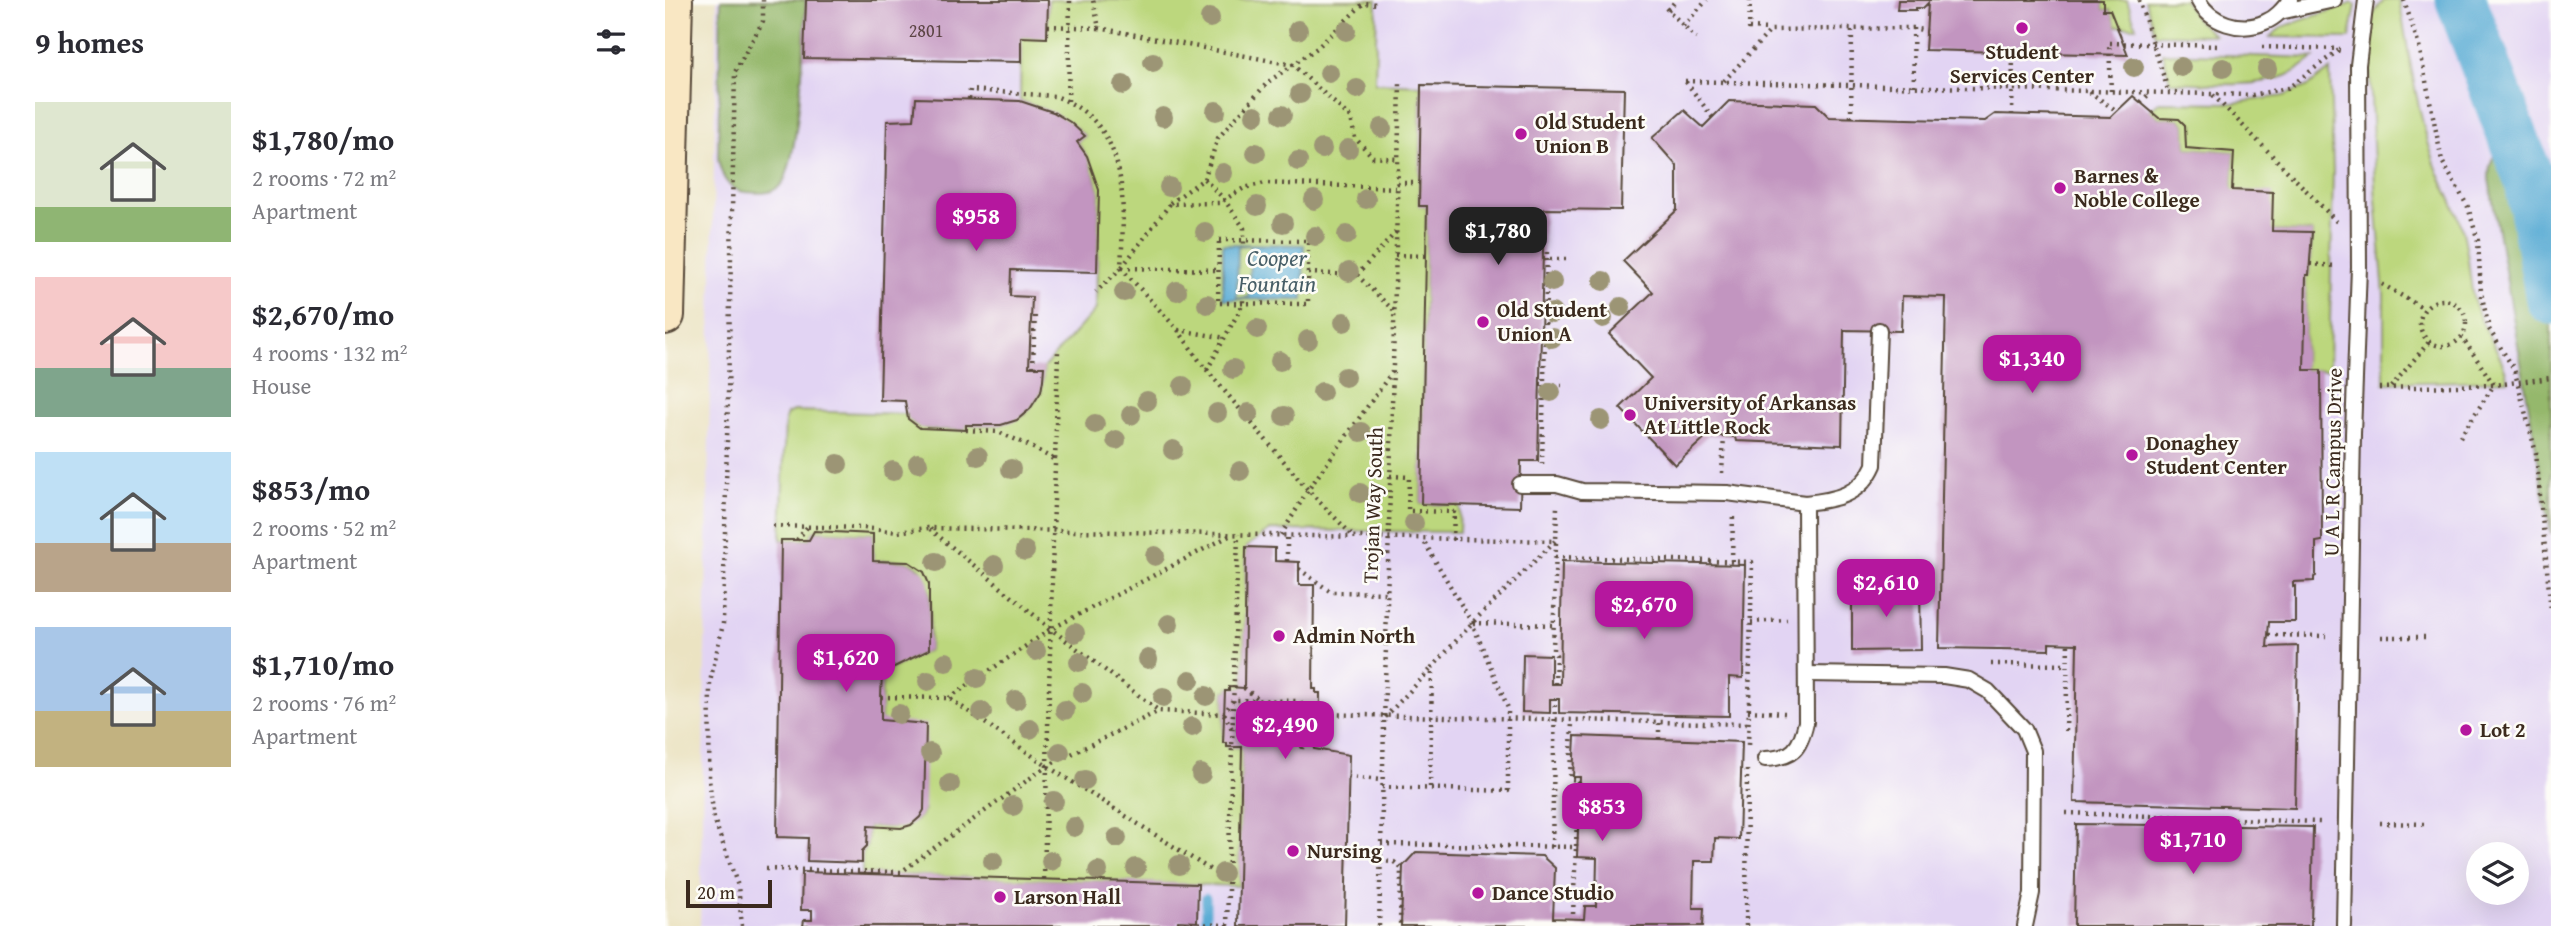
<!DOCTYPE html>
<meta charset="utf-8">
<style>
:root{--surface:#fff;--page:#f2f2f3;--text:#2b2b33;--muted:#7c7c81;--accent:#b5179e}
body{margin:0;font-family:"Gentium Book Plus",serif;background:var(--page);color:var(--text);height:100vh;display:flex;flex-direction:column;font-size:26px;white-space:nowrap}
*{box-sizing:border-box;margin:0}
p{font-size:23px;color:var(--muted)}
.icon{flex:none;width:38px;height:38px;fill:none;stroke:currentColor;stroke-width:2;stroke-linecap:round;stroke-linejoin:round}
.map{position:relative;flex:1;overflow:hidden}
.sheet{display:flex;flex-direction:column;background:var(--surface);width:665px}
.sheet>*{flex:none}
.controls{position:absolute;left:1801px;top:842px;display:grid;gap:14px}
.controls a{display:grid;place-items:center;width:63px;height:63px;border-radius:50%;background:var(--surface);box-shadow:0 7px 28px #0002;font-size:35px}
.scale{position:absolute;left:21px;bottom:18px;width:86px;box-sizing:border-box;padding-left:7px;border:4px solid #3b2a1e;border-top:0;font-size:19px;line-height:24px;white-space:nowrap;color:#3b2a1e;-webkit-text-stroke:5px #fdfcf7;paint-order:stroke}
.price{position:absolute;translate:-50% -60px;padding:0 16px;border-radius:14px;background:var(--accent);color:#fff;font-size:23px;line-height:46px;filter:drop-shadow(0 2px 4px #0008)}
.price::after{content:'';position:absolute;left:50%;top:42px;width:21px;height:16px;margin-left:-10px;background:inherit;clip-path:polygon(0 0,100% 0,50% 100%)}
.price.selected{background:#222;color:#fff}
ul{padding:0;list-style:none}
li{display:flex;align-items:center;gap:21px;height:175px;padding:0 35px}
li span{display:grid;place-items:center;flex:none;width:196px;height:140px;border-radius:0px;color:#555}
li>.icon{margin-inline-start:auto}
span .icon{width:84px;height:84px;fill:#fffc;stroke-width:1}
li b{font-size:30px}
h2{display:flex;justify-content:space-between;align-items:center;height:84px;padding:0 35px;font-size:30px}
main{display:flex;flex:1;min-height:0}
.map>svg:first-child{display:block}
.built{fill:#e2d4f3;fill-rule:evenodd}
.green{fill:#bcd77d;stroke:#7c804e;stroke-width:2}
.forest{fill:#95b86c;stroke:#687145;stroke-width:2}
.water{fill:#59abd4;stroke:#4a6a79;stroke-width:2;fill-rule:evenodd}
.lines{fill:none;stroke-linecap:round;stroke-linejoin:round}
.stream{stroke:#59abd4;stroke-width:9}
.river{stroke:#59abd4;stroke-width:51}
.building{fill:#c295c0;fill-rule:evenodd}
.lane-casing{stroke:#554637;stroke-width:18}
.secondary-casing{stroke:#554637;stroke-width:42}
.path{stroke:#554637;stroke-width:4.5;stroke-dasharray:2 5;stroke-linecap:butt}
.lane{stroke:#fff;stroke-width:14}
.secondary{stroke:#f9e7c3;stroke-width:38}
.path-bridge{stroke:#554637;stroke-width:4.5;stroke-dasharray:2 5;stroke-linecap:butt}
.tree{fill:#9c9575}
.poi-dot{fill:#b5179e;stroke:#fdfcf7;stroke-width:2.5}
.labels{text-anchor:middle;stroke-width:5;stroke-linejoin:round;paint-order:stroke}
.number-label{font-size:18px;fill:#5d4546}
.poi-label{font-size:21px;font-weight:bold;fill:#3b2a1e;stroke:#fdfcf7;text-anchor:start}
.street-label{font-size:21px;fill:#3b2a1e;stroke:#fdfcf7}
.water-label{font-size:23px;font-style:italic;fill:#475e67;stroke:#fdfcf7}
</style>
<main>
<section class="sheet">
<h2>9 homes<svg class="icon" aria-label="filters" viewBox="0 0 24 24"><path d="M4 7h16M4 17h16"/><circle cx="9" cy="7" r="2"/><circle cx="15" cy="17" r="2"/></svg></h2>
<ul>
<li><span style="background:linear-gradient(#dfe7d0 75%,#8fb573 0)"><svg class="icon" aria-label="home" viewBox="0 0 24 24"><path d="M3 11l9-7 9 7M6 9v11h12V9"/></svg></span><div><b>$1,780/mo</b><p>2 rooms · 72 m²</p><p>Apartment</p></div></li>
<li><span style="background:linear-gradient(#f6c9c9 65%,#7fa58c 0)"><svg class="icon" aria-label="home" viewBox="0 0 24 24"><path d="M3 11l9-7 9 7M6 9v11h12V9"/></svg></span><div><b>$2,670/mo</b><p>4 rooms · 132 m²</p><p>House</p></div></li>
<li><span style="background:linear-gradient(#bfe0f5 65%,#b9a48a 0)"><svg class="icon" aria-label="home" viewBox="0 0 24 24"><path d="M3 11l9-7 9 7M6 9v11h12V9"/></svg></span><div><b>$853/mo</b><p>2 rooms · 52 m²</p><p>Apartment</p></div></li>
<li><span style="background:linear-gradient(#a9c7e8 60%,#c2b280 0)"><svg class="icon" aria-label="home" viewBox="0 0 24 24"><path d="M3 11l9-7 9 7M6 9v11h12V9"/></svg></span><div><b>$1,710/mo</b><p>2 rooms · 76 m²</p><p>Apartment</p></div></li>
</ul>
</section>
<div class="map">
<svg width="1886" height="926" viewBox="0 0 1886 926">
<rect width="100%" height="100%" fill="#fdfcf7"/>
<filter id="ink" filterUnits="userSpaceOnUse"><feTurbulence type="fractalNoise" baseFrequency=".0143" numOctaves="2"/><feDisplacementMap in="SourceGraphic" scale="14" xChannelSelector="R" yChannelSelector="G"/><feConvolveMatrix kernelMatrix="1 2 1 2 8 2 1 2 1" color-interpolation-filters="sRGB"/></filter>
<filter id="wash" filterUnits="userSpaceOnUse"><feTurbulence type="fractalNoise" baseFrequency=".00686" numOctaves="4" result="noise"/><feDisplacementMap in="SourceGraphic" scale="28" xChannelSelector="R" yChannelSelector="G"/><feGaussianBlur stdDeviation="1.57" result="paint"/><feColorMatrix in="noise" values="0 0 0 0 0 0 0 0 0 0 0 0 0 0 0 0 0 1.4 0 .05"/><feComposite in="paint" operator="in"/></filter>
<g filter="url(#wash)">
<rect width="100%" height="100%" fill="#ebe3c2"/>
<!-- built -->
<path class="built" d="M52 0H1886V926H35ZM1813 854H1852V892H1813Z"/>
<!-- green -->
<g class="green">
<path d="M383 0H712L710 83 756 85 754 205 762 206 756 504 795 505 794 532 605 530 581 547 579 688 564 687V691H560L558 742 562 743V747H577L574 886 197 874V851L202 846 203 826C224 827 248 833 259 810L216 720 217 673 264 650C264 627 273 572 246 563 235 559 220 561 208 561V534L149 531 144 540H116L120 420 122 414 128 411 241 414C251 435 280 429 300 430L301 425H336L360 415 376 392 379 367 431 309 434 190 422 156 412 142 420 136C400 118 381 109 355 101L356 37H382Z"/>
<polygon points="1438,0 1462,0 1471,27 1451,26 1445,10 1438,10"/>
<polygon points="1480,0 1519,0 1532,20 1549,35 1490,34"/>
<path d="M1719 0H1734C1744 52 1751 107 1768 158 1776 184 1792 206 1798 232 1804 255 1804 279 1809 301 1816 330 1837 351 1843 380L1719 383V294L1710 188 1703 29 1706 17Z"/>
<polygon points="1688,3 1691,5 1685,38 1605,37 1617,27"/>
<path d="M1498 53 1649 58C1640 64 1631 72 1621 76 1585 89 1542 83 1505 82Z"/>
<polygon points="1665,70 1668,172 1664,370 1639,370 1641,275 1644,275 1647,232 1607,231 1567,190 1569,152 1521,148 1520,125 1514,119 1494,118 1484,110 1494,102 1568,103 1618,96 1643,86"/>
</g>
<!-- forest -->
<g class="forest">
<path d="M56 0H141C140 30 134 169 115 186 104 195 94 193 80 192 61 190 56 174 53 158Z"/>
<path d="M1843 146C1864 146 1873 157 1886 172V534L1824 179C1824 162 1827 153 1843 146Z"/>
</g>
<!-- water -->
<path class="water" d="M558 244 639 245 638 300 558 299ZM585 245 584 297 572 298 573 246Z"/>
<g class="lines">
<!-- stream -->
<polyline class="stream" points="541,898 541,921"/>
<!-- river -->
<polyline class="river" points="1796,0 1865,182 1886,299"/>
</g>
<g id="blocks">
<!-- building -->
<g class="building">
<polygon points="141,0 383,0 382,38 356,37 356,62 139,58"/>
<polygon points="1233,0 1438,0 1438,10 1445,10 1463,55 1260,50 1263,3 1258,8 1251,8 1251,10 1232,10"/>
<polygon points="756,85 959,89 956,210 879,209 873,461 856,461 855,507 756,504 762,206 754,206"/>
<polygon points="1468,96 1494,118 1514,119 1520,125 1521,148 1569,152 1567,190 1608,192 1607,231 1647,232 1644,275 1641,275 1639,370 1656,370 1657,541 1651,542 1651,576 1649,577 1649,581 1628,582 1628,587 1630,586 1630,622 1604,622 1602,647 1633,646 1630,808 1409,802 1412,644 1384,643 1384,650 1274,648 1281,297 1237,296 1236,331 1179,330 1177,445 1071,441 1070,437 1043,435 1010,465 955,408 986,378 944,334 988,292 958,261 1012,210 1012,166 987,138 1019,110 1038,127 1064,101 1151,104 1164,117 1320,121 1330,114 1446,117"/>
<polygon points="251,98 355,101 388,112 405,122 420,136 412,142 422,156 434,190 432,272 346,270 345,296 367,297 364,367 379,367 378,380 376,392 365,409 352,420 336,425 301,425 301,430 255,428 243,419 240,401 215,400 222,121 249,120"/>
<polygon points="149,531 208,534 208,561 244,562 259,572 264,584 264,650 217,673 216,697 216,720 261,724 259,810 255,817 246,825 236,828 203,826 202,846 197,851 197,863 142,861 143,838 112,837 116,540 144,540"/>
<path d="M581 547 610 548V561L634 562V585H649L648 689H651V693H655L654 746H649V749L684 755 680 926H573L577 747H562V743H558L560 691H564V687L579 688ZM580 707 632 709V728L580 727Z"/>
<polygon points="897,561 1080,565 1078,678 1064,677 1064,716 894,713 894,699 885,699 885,713 857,712 858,654 886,655 886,684 895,684"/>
<polygon points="1187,588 1255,588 1256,650 1187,651"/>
<polygon points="910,736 1077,742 1074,839 1050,838 1049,861 1029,861 1028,908 1039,908 1038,926 736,926 738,866 751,852 877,856 890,868 888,918 919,919 920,906 931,906 932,858 912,857 915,777 908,777"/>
<polygon points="1411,824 1648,827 1646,926 1409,926"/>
<polygon points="137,872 533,884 532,922 513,921 512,926 138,926 139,920 147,920 147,910 136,910"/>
</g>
</g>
</g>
<g filter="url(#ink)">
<use href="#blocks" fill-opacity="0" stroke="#554637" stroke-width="2"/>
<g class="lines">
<defs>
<g id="lane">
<path d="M1533 0C1545 23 1576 33 1600 22 1611 18 1618 9 1625 0"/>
<polyline points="1615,12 1669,0"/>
<polyline points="855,484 892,484 917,491 1062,493 1140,503"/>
<polyline points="1141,674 1279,676 1304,680 1323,691 1359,729 1368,751 1367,893 1360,926"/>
<path d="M1100 759C1128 758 1135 749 1141 722L1140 503C1170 500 1196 495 1209 465L1214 330"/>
<polyline points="1679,926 1688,434 1694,267 1693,65 1701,0"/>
</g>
<polyline id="secondary" points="0,315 8,0"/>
</defs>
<!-- lane casing -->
<use href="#lane" class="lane-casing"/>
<!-- secondary casing -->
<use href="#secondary" class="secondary-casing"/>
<!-- path -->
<g class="path">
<polyline points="1085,0 1084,28 1105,29"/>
<polyline points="1474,0 1504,93"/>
<polyline points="1739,0 1754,46 1777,161 1803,207 1813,241 1816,292 1824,329 1849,369 1871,453 1886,612"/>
<polyline points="1001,8 1031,38"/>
<polyline points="1003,10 1011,0"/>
<polyline points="383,26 434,28 428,0"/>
<polyline points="1018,26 1042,0"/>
<polyline points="434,28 628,65 686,118 690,138 708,157 733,159"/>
<polyline points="1248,28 1249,87"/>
<polyline points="1597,47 1675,49"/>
<polyline points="1020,81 1587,95 1623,88 1674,50"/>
<polyline points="1059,81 1106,30 1248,28 1262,31"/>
<polyline points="1021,82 1048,118"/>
<polyline points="1446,91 1444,43 1556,46"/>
<polyline points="1424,92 1452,111"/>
<polyline points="1548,95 1672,222"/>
<path d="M304 99 305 90 390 96C467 125 459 201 456 268L431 292"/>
<polyline points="403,101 405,0"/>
<polyline points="1476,102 1485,93"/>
<polyline points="1186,117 1187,28"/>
<polyline points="539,179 558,198 579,228 579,245"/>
<polyline points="732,183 754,183"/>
<polyline points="505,203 539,179 553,138 603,82 652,48 699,3 712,4"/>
<polygon points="554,240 643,241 643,304 553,303"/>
<polyline points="730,255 762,256"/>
<polyline points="878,259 902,259"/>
<polyline points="1645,264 1670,266"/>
<polyline points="457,267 505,204 554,203 579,188 600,183 732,188"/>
<polyline points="456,268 513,330 536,363 643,490 689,537"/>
<polyline points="457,268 553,270"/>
<polyline points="643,273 692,275 731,232"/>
<polyline points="692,275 729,311"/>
<polyline points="1717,284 1759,309"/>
<circle cx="1778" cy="323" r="23"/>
<polyline points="513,330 561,338"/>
<polyline points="368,367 370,311"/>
<polyline points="542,370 578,304 578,298"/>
<polyline points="875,384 897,385"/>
<polyline points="1726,387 1764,342"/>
<polyline points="1714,388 1829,385 1886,378"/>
<polyline points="301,430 333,432 361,444 390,460"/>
<polyline points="1795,437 1829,385 1797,337"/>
<polyline points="877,464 882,248"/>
<polyline points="1057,473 1059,436"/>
<polyline points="725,476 744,477 743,511 789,512 790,505"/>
<polyline points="108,526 199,528 232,532 263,528 891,541"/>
<polyline points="265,529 386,629 494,711"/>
<polyline points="616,535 643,490 727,372"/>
<polyline points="132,540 143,526"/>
<polyline points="788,540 789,512"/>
<polyline points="890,557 1087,562 1083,747"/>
<polyline points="622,561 622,536"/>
<polyline points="1067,561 1068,513"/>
<polyline points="634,569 666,592 722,593"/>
<polyline points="1086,622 1122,620"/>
<polyline points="808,623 889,625"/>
<polyline points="1604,635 1661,636"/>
<polyline points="1716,637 1763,637"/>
<polyline points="1326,664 1402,665"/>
<polyline points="890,684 891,655 888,650 892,506"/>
<polyline points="579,688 595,700"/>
<polyline points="216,697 284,698 382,766 563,881"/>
<polyline points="284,698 386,629 568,534"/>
<polyline points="1083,711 1120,713"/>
<polyline points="559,714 568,700 632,701 654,714 1083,724"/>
<polyline points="559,714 567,729 632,730 654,714"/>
<polyline points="720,717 767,668"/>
<polyline points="1401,731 1403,643"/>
<polyline points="994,739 994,722"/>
<polyline points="637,749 639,725"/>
<polyline points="683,777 717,780"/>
<polyline points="717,787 843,791 843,708 807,623 758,540"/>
<polyline points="765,787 767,668 807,623 890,541"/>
<polyline points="1401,813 1656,822"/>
<polyline points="1715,823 1760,824"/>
<polyline points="716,844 911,847 913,780 905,779 907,721"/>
<polyline points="887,847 890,699"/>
<polyline points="715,861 729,862 736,868 735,926"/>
<polyline points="101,869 236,872 382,766 494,711 559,714"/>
<polyline points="379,879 393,351"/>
<polyline points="908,914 911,847"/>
<polyline points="512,924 562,925"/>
<polyline points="77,926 73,886 49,819 44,779 45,682 58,624 70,72 98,21 98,0"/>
<polyline points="562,926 573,534"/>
<polyline points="714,926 735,84"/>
<polyline points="1081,926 1082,769"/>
</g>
<!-- lane -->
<use href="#lane" class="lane"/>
<!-- secondary -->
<use href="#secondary" class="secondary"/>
<!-- path-bridge -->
<polyline class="path-bridge" points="1347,115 1348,52"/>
</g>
<!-- trees -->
<g class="tree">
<circle cx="545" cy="18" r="10"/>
<circle cx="633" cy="30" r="10"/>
<circle cx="681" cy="31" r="10"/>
<circle cx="488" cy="62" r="10"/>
<circle cx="1469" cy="67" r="10"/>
<circle cx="1516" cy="67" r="10"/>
<circle cx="1558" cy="68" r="10"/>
<circle cx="1602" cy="69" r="10"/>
<circle cx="664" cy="73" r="10"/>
<circle cx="458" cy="85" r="10"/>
<circle cx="692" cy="89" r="10"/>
<circle cx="635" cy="94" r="10"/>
<circle cx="551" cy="111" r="10"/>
<circle cx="590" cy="115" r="10"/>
<circle cx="617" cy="115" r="10"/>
<circle cx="498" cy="117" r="10"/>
<circle cx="717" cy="128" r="10"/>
<circle cx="657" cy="149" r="10"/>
<circle cx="683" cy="149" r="10"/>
<circle cx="591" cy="153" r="10"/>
<circle cx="633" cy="161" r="10"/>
<circle cx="558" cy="173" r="10"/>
<circle cx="504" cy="187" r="10"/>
<circle cx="701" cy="199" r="10"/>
<circle cx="649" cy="200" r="10"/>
<circle cx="592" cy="206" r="10"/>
<circle cx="618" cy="223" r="10"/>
<circle cx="540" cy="232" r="10"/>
<circle cx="682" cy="235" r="10"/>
<circle cx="650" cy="236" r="10"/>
<circle cx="684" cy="272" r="10"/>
<circle cx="938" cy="281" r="10"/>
<circle cx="887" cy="282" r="10"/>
<circle cx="512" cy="291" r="10"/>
<circle cx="459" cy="292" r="10"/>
<circle cx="542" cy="304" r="10"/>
<circle cx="956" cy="307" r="10"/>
<circle cx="887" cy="313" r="10"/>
<circle cx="938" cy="318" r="10"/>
<circle cx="679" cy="322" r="10"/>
<circle cx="592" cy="329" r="10"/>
<circle cx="887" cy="338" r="10"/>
<circle cx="643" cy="340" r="10"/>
<circle cx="615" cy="361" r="10"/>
<circle cx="568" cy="369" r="10"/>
<circle cx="680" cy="377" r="10"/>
<circle cx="518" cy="386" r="10"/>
<circle cx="657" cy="392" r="10"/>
<circle cx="886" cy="392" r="10"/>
<circle cx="482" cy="401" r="10"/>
<circle cx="552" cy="413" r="10"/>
<circle cx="584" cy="413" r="10"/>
<circle cx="466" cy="415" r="10"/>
<circle cx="619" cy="416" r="10"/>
<circle cx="936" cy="420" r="10"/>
<circle cx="430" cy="424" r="10"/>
<circle cx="696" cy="432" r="10"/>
<circle cx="451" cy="440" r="10"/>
<circle cx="508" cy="450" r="10"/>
<circle cx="313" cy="456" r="10"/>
<circle cx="253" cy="463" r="10"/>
<circle cx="173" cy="464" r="10"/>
<circle cx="346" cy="469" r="10"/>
<circle cx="228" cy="471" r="10"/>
<circle cx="575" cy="471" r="10"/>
<circle cx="695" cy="493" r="10"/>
<circle cx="749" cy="523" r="10"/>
<circle cx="360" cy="551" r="10"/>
<circle cx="490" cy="556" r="10"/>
<circle cx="271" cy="562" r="10"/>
<circle cx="329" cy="565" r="10"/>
<circle cx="504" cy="624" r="10"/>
<circle cx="410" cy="633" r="10"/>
<circle cx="371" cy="651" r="10"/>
<circle cx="483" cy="659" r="10"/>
<circle cx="281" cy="662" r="10"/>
<circle cx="414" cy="662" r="10"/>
<circle cx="312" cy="678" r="10"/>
<circle cx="525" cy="680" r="10"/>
<circle cx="263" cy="681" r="10"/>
<circle cx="417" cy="693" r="10"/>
<circle cx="541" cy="696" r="10"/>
<circle cx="498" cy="697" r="10"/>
<circle cx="351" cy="700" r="10"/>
<circle cx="400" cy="710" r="10"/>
<circle cx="317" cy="712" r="10"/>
<circle cx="234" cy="714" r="10"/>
<circle cx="527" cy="727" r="10"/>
<circle cx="365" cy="729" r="10"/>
<circle cx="395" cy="752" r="10"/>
<circle cx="265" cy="753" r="10"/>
<circle cx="536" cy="774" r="10"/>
<circle cx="420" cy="780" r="10"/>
<circle cx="285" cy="784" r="10"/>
<circle cx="389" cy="801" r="10"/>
<circle cx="348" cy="806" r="10"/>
<circle cx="409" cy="827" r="10"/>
<circle cx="452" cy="838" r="10"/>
<circle cx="328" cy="861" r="10"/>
<circle cx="386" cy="861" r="10"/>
<circle cx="514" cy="865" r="10"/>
<circle cx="471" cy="868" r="10"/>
<circle cx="433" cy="871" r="10"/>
<circle cx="558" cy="873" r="10"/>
</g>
</g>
<!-- markers -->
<g class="poi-dot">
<circle cx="1357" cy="28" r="7"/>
<circle cx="856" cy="134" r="7"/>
<circle cx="1395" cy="188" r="7"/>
<circle cx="818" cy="322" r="7"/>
<circle cx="965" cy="415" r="7"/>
<circle cx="1467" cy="455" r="7"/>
<circle cx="614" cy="636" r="7"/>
<circle cx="1801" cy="730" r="7"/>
<circle cx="628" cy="851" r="7"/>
<circle cx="813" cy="893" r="7"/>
<circle cx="335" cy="897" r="7"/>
</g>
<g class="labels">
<!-- number labels -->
<g class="number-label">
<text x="261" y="37">2801</text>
</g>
<!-- poi labels -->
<g class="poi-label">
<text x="1357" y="59" text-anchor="middle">Student<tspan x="1357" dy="24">Services Center</tspan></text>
<text x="870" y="129">Old Student<tspan x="870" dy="24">Union B</tspan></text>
<text x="1409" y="183">Barnes &amp;<tspan x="1409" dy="24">Noble College</tspan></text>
<text x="832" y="317">Old Student<tspan x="832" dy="24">Union A</tspan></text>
<text x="979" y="410">University of Arkansas<tspan x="979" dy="24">At Little Rock</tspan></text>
<text x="1481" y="450">Donaghey<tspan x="1481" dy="24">Student Center</tspan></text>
<text x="628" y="643">Admin North</text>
<text x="1815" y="737">Lot 2</text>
<text x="642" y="858">Nursing</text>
<text x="827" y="900">Dance Studio</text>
<text x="349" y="904">Larson Hall</text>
</g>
<!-- street labels -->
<g class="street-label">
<text transform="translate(1668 462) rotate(-89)" y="7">U A L R Campus Drive</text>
<text transform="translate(708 505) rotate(-88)" y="7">Trojan Way South</text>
</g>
<!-- water labels -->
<g class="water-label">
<text x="612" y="266">Cooper<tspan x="612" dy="26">Fountain</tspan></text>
</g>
</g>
</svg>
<div class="controls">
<a><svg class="icon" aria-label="layers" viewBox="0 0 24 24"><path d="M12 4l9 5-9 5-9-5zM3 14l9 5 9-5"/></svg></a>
</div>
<div class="scale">20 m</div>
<b class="price" style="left:311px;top:253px">$958</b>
<b class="price selected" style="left:833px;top:267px">$1,780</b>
<b class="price" style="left:1367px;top:395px">$1,340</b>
<b class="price" style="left:1221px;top:619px">$2,610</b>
<b class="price" style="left:979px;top:641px">$2,670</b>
<b class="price" style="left:181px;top:694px">$1,620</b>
<b class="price" style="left:620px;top:761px">$2,490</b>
<b class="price" style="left:937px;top:843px">$853</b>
<b class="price" style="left:1528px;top:876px">$1,710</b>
</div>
</main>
